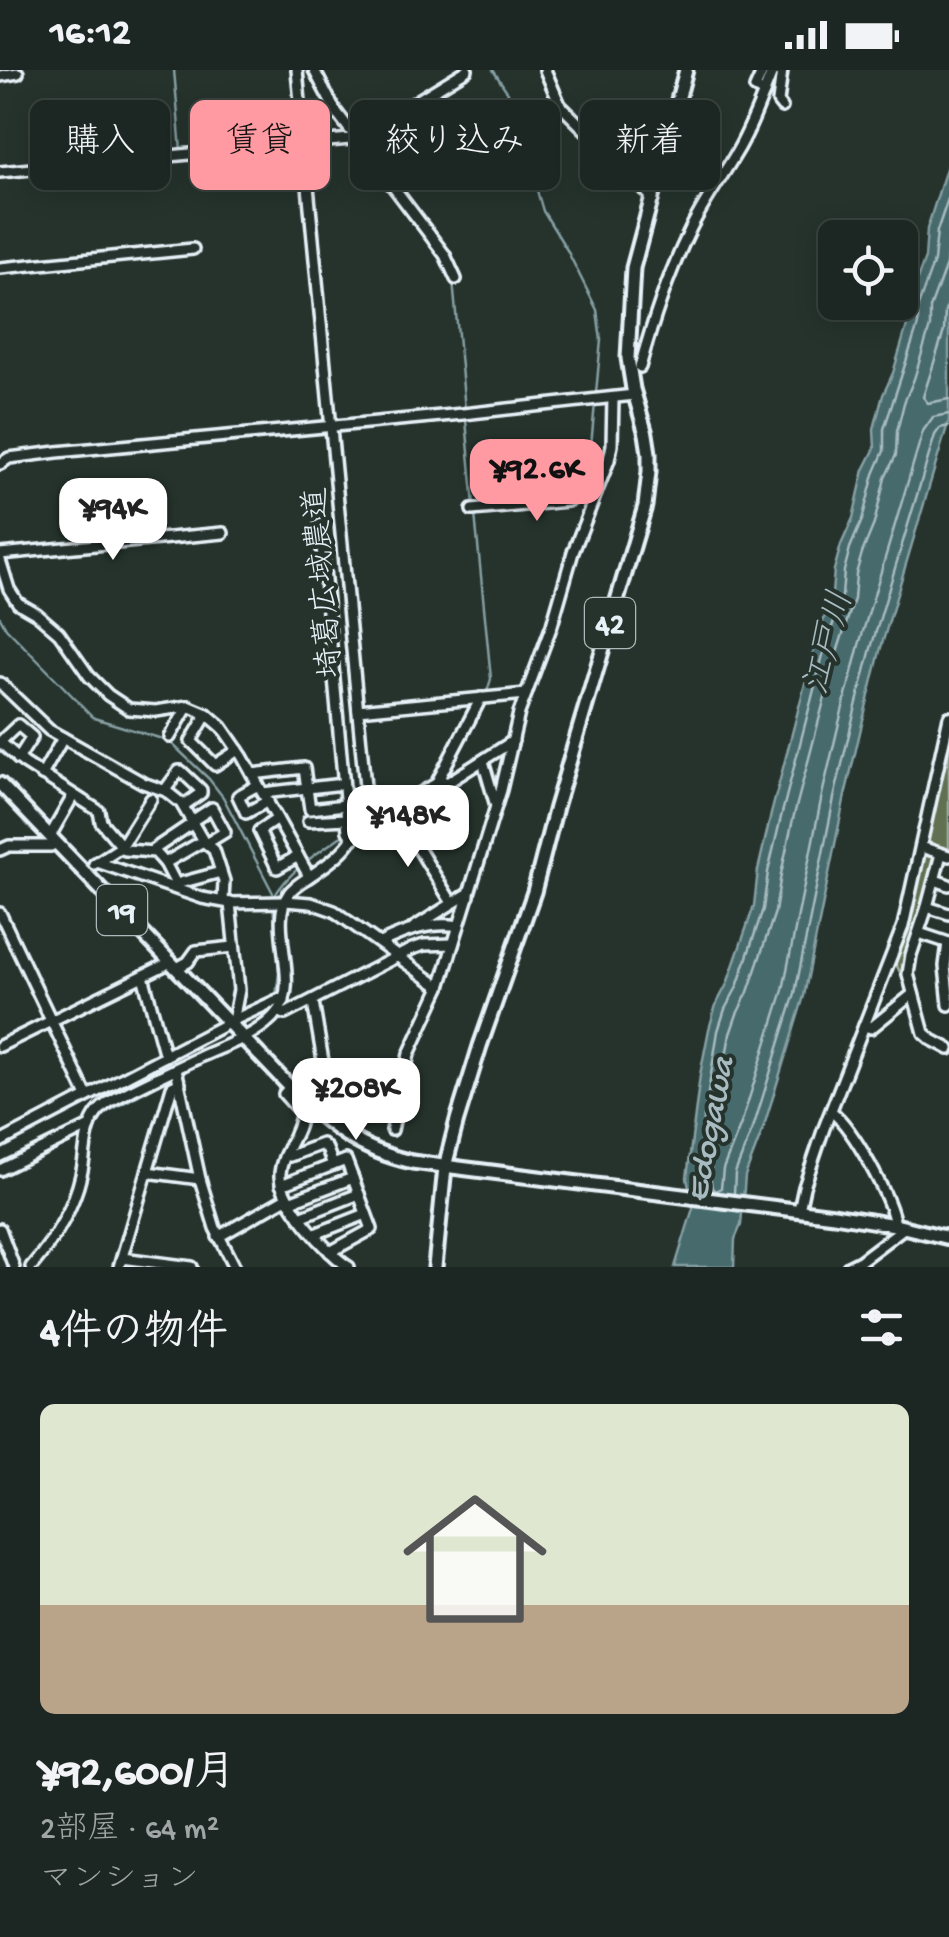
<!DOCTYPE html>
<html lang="ja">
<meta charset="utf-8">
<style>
:root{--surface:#1c2622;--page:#29322f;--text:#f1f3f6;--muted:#a0a5a5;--line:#3a4340;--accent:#ff9aa2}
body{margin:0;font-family:"Gochi Hand","Klee One",sans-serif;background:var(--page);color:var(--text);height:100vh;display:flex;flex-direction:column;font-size:38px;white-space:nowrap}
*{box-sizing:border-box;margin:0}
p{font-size:32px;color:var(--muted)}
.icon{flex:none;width:55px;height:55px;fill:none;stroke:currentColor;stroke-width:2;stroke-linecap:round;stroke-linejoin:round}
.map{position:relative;height:1197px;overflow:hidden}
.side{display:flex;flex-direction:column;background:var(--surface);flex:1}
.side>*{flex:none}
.top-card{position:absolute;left:30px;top:30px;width:890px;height:90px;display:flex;gap:20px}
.buttons{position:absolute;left:818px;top:150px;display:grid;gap:20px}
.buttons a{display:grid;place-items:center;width:100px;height:100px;border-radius:15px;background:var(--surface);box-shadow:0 5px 25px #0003,0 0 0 2px var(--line);font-size:50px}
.price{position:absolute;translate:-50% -85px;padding:0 22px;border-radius:20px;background:#fff;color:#222;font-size:32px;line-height:65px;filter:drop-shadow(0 2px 5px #0008)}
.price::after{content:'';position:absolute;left:50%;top:60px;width:30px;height:22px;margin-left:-15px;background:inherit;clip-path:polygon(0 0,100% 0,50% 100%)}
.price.selected{background:var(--accent);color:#111}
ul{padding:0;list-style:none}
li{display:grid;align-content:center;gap:20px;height:530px;padding:0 40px}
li+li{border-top:2px solid var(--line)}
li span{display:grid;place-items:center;height:310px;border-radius:15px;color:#555}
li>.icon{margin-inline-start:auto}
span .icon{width:180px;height:180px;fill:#fffc;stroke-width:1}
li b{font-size:42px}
h2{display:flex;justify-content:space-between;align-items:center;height:120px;padding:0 40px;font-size:42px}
.tag{padding:0 35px;border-radius:15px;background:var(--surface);box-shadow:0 5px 25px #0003,0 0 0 2px var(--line);font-size:35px;line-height:90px}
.tag.selected{background:var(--accent);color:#111}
.status{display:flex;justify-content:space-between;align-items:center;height:70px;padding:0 50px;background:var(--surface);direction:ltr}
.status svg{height:28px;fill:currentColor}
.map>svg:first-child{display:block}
.green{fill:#606f51;stroke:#a4b0a4;stroke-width:2.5}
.water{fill:#466a6c;stroke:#87a0a4;stroke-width:2.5}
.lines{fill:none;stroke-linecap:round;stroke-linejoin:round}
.shore{stroke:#a7bbc0;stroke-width:2.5}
.stream{stroke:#87a0a4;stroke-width:2.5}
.minor-casing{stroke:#e8f1f8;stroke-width:16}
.major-casing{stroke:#e8f1f8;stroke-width:19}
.minor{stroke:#26332d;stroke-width:9}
.major{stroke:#26332d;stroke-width:11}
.labels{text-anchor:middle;stroke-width:8;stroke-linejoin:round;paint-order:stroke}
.shield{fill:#26332d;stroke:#aeb8bb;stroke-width:2.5}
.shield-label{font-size:30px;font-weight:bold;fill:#e8f1f8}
.street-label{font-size:32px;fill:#e8f1f8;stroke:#26332d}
.water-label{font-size:35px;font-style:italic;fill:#a7bbc0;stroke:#26332d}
</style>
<div class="status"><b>16:12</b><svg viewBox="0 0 49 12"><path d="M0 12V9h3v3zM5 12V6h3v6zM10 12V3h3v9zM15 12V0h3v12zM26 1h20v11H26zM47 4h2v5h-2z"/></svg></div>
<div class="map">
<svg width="949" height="1197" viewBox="0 0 949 1197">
<rect width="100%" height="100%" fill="#26332d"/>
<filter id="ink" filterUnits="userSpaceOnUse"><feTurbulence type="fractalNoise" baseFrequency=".01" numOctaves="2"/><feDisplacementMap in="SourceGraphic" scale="20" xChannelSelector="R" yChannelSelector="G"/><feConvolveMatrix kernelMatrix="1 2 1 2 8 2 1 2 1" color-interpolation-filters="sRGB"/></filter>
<g filter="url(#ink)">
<!-- green -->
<g class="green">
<polygon points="949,665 949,781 927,774 926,772"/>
<polygon points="925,782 938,788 906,892 908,919 894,890 909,844 923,783"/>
</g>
<!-- water -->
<polygon class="water" points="949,89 949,350 880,581 861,658 844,730 804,926 763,1059 745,1106 741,1155 735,1169 734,1197 675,1197 693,1138 687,1108 700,1005 709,959 716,935 727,914 754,836 758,800 771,744 813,583 832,524 834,500 841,475 853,448 864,400 875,378 874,359 883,325 893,303 908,252 908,235 925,188 927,159"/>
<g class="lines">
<!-- shore -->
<g class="shore">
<polyline points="949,165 946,195 930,238 930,257 914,309 904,333 897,361 896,385 885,408 874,454 862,483 856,504 854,529 835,589 793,749 781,804 775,842 748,922 737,944 730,964 722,1009 710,1106 712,1118 715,1121 721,1118 723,1099 742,1051 783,920 822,725 839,653 859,575 923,361 933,347 949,344"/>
<polyline points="949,232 945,241 944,261 923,327 928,333 949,329"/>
<polyline points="700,1120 697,1107 701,1066 718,961 725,939 737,917 763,839 768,802 781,747 823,585 842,526 844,501 850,478 862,450 874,404 884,381 884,359 918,255 918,236 934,191 937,161 949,126"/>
<polyline points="734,1124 735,1103 754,1055 795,923 834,728 851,656 871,578 935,365 940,358 949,356"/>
</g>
<!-- stream -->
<g class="stream">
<polyline points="174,0 181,81"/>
<path d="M309 0C319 23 330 43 347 62"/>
<polyline points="493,0 512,29 527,64 538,124 543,141 567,180 597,240 601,270 587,418"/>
<polyline points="453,211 474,436"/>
<polyline points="475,444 491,609 486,625"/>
<polyline points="0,547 6,558 94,648 169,671 209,709 223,727 273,823"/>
<polyline points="399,742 413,733"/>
<polyline points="360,764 392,746"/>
<path d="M274 827C288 802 317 783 340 767L347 765"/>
<polyline points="273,835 279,903 276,926"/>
<polyline points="239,955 275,934"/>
<polyline points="111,1040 167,1010"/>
<polyline points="0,1080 228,961"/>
<polyline points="196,1110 209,1155"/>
</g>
<defs>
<g id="minor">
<polyline points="314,0 335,40 445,185 456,209"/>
<polyline points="545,0 560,35 626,100 653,129"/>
<polyline points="763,0 755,18 764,23"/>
<polyline points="782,0 778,32 782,37"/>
<polyline points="0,6 18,3"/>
<polyline points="415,32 467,0"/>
<polyline points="0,102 350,69 354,66"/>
<polyline points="0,198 193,179"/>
<path d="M640 297C653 250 669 202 691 158 704 132 720 110 735 85 751 59 761 29 773 0"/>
<polyline points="0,394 9,388 57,382 463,344 634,325"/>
<polyline points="472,440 567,431 592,421 596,423"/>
<polyline points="320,455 348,761 353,769"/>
<polyline points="0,484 223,463"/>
<polyline points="0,490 9,519 18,533 37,544 59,563 89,606 108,625 129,639 156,641 188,636 207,644 222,657 242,686 309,806"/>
<polyline points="0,613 49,660 143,713 166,721 181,733 203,771 214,780 224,811 223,831"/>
<polyline points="358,640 526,624"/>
<polyline points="207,644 191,671 215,695 238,680"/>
<polyline points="170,667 188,636"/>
<polyline points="0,672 24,693 99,741 101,752 125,780 155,782 165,793 178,818"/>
<polyline points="0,672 18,655 32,667 18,689"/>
<polyline points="483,691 496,736"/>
<polyline points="252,704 304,698 310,739 345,735"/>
<polyline points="42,705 63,668"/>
<polyline points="439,709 447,713 513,671"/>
<polyline points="258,715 238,726 246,743 268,731"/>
<polyline points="165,720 179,701 181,701 201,720 201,723 183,736"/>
<polyline points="263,723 343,714"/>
<polyline points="394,739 452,833"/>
<polyline points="277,749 259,761 277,798 298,786"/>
<polyline points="192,751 212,738 225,762 207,773"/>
<polyline points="308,751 347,749"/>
<polyline points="360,757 363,757 436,714 481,628"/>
<polyline points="50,766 73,726"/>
<polyline points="921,777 949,786"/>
<polyline points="0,780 9,776 51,776 56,773"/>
<polyline points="153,780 193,753"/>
<polyline points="941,784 927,837 911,885 908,904 924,963 932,970 949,979"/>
<polyline points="97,792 202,828 230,833 284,832"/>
<polyline points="165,793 203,771"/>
<polyline points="94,794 121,777 151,729"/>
<polyline points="935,810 949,815"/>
<polyline points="176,814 221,802"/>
<polyline points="285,831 311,833 334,841 440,917"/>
<polyline points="230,833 239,920 233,951"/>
<polyline points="927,837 949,844"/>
<polyline points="0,843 87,1026"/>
<polyline points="413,858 466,825 469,826"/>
<polyline points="919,863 949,873"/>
<path d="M380 873C405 861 431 851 459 856"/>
<polyline points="948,873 945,896 949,935"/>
<polyline points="177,898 188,892 196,881 234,877"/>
<polyline points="143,906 165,986"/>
<polyline points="313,932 324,997 314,1022 318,1031 339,1054 338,1061"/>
<polyline points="278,941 285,944 412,879 424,875 453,874"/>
<polyline points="864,956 871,958 913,924"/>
<polyline points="0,976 171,892"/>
<polyline points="176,999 200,1109 215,1158 235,1197"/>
<path d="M290 1017 284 1024 301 1043C300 1064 282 1081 280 1103 277 1127 329 1186 349 1197"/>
<path d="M832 1042C853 1058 891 1128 895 1155"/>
<polyline points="392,1060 409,984 440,917 501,720 519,643 552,555 573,482 609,390 612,375 613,328"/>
<polyline points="0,1072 236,949 275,931 280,929 284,931"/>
<polyline points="285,1085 290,1086 322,1074 327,1079 333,1095"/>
<polyline points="0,1100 90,1056"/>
<polyline points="147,1102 200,1109"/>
<polyline points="281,1115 346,1090 372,1159 330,1182"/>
<polyline points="289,1132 353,1108"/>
<polyline points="799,1140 804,1117 824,1058 903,856 949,647"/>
<polyline points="300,1147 359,1124"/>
<polyline points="0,1159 14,1197"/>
<polyline points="315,1164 366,1144"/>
<polyline points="218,1167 286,1128"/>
<polyline points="122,1188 192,1197"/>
<path d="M31 1197C54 1170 73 1140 81 1105 86 1086 84 1063 95 1046 103 1033 119 1027 132 1020 154 1009 177 998 200 987 226 975 260 965 278 941 301 911 267 854 289 823 295 815 305 810 313 804 346 782 360 768 366 727L297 0"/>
<polyline points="119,1197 172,1017 180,1013"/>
<polyline points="848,1197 860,1191 905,1157"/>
</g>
<g id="major">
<path d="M0 714 290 1017C328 1055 358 1080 412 1092L834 1145 895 1155 949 1168"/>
<polyline points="435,1197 445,1097 457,1050 480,976 534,822 556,737 645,436 649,402 649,383 646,364 633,319 628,288 633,198 686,0"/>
</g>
</defs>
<!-- minor casing -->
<use href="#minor" class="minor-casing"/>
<!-- major casing -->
<use href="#major" class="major-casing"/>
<!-- minor -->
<use href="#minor" class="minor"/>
<!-- major -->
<use href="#major" class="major"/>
</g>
</g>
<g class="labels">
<!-- shield labels -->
<g class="shield">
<rect x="585" y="528" width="50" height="50" rx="8"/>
<rect x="97" y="815" width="50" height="50" rx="8"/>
</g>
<g class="shield-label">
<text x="610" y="563">42</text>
<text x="122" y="850">19</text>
</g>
<!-- street labels -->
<g class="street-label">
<text transform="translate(321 513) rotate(-95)" y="11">埼葛広域農道</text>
</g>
<!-- water labels -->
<g class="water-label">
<text transform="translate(826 572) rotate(-75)" y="12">江戸川</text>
<text transform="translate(707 1059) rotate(-79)" y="12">Edogawa</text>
</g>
</g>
</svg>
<div class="buttons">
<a><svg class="icon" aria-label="locate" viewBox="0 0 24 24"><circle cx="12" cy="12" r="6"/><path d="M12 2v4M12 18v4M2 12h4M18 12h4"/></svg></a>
</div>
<b class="price selected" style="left:537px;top:454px">¥92.6K</b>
<b class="price" style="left:113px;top:493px">¥94K</b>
<b class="price" style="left:408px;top:800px">¥148K</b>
<b class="price" style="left:356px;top:1073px">¥208K</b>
<div class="top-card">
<a class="tag">購入</a>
<a class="tag selected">賃貸</a>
<a class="tag">絞り込み</a>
<a class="tag">新着</a>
</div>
</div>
<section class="side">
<h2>4件の物件<svg class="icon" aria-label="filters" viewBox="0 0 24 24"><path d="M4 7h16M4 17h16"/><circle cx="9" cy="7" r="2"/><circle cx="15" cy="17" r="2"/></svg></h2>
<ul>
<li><span style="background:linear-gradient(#dfe7d0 65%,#b9a48a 0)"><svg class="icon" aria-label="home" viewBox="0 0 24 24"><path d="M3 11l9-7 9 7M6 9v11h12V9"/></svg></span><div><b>¥92,600/月</b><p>2部屋 · 64 m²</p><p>マンション</p></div></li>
</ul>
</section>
